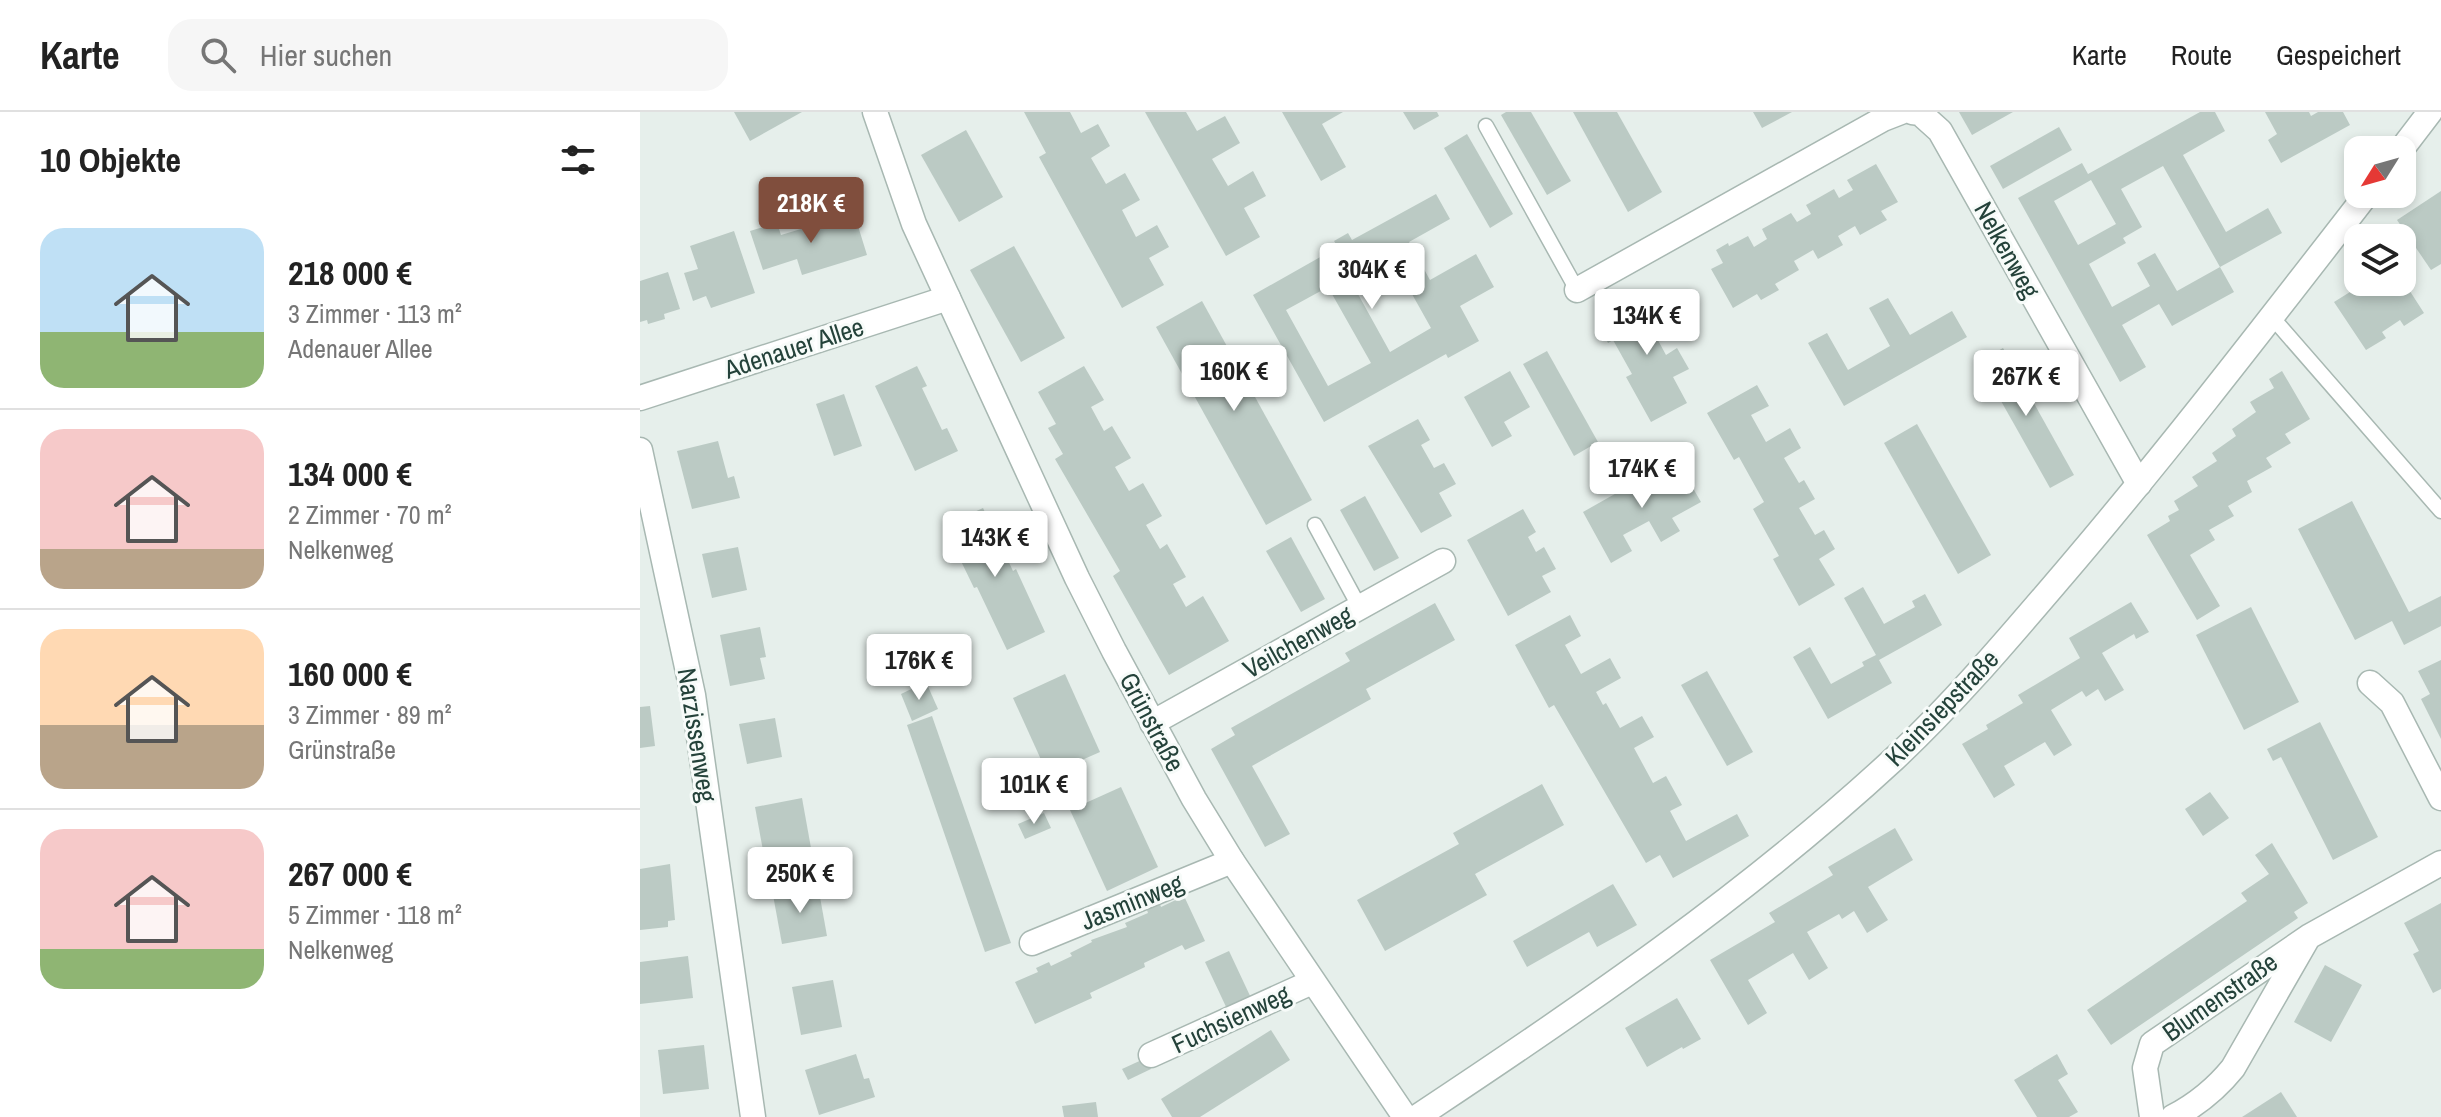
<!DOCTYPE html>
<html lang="de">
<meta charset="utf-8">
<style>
:root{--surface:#fff;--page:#f6f6f6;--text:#222;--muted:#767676;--line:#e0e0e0;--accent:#804e3d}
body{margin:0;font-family:"Archivo Narrow",sans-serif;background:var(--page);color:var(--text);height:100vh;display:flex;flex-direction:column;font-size:30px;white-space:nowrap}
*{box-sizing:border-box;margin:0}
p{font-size:26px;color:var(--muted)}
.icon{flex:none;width:44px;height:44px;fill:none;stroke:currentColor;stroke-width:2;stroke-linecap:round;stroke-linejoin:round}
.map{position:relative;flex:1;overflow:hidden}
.side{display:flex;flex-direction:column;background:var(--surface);width:640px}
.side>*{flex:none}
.needle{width:52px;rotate:233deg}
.tools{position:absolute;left:1704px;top:24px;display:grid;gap:16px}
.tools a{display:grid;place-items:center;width:72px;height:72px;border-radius:16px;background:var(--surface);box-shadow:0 4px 12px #0003;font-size:40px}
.price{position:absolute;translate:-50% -68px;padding:0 18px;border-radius:8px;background:#fff;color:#222;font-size:26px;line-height:52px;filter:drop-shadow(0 2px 4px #0008)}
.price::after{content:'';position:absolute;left:50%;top:48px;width:24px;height:18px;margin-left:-12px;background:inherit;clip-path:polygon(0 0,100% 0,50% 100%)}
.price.current{background:var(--accent);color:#fff}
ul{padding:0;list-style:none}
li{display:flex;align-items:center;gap:24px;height:200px;padding:0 40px}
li+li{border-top:2px solid var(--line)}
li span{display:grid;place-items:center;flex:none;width:224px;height:160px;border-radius:24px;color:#555}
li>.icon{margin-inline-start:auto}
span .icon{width:96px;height:96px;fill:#fffc;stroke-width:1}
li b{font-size:34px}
h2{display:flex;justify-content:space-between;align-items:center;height:96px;padding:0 40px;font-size:34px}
header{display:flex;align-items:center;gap:48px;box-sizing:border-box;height:112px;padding:0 40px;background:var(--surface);border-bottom:2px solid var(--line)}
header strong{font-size:38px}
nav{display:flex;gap:44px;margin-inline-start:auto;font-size:28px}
.search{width:560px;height:72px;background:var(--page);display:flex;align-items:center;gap:20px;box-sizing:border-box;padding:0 28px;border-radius:24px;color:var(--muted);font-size:30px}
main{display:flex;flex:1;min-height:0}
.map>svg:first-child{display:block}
.building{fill:#bbcac4;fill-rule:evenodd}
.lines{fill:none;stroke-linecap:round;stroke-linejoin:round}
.lane-casing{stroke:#a8b8b2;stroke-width:17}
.street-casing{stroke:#a8b8b2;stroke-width:27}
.lane{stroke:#fff;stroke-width:14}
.street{stroke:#fff;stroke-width:24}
.labels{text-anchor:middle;stroke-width:6;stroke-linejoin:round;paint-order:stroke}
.street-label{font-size:26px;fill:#24423a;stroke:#f7fbf9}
</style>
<header>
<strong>Karte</strong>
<div class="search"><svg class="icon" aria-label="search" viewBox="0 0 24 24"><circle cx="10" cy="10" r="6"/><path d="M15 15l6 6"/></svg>Hier suchen</div>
<nav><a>Karte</a><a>Route</a><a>Gespeichert</a></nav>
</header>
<main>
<section class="side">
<h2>10 Objekte<svg class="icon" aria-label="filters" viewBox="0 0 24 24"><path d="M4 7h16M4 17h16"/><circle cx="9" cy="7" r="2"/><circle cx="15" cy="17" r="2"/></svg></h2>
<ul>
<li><span style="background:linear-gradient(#bfe0f5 65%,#8fb573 0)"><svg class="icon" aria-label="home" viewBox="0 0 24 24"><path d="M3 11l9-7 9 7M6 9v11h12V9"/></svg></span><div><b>218 000 €</b><p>3 Zimmer · 113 m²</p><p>Adenauer Allee</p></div></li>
<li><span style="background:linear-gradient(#f6c9c9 75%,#b9a48a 0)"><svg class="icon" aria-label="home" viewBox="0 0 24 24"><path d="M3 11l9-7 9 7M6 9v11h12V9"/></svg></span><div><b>134 000 €</b><p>2 Zimmer · 70 m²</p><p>Nelkenweg</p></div></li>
<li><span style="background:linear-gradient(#ffd9b3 60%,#b9a48a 0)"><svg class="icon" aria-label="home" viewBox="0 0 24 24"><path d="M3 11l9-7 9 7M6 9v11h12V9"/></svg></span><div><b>160 000 €</b><p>3 Zimmer · 89 m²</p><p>Grünstraße</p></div></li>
<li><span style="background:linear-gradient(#f6c9c9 75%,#8fb573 0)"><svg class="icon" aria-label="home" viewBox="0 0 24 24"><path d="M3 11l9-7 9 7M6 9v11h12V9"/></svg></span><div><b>267 000 €</b><p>5 Zimmer · 118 m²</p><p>Nelkenweg</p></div></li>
</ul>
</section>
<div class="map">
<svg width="1801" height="1005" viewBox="0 0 1801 1005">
<rect width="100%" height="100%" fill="#e6efeb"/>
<!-- building -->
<g class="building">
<polygon points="94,0 162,0 110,29"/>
<polygon points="384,0 430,0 441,21 458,12 470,34 451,46 466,72 485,61 500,88 482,98 496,125 517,113 529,135 509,146 524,173 482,196 399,45 406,41"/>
<polygon points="505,0 546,0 557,19 585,4 600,31 572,47 588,74 613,59 626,84 604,96 620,125 586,144"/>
<polygon points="642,0 703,0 682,12 706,55 681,69"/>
<polygon points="763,0 797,0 799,4 774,18"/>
<polygon points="866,0 891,0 931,69 907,83 861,3"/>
<polygon points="933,0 977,0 1022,80 988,100"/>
<polygon points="1113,0 1152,0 1122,16"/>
<polygon points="1319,0 1373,0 1332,23"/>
<path d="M1560 0H1575L1585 19 1543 43 1586 120 1628 96 1642 121 1580 155 1523 54 1481 77 1502 115 1483 126 1486 131 1449 152 1472 195 1510 174 1497 151 1515 141 1537 179 1580 155 1594 180 1532 214 1519 192 1482 213 1506 255 1480 270 1378 86 1442 51 1448 62ZM1451 68 1476 112 1438 133 1414 89Z"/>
<polygon points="1625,0 1669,0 1671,4 1678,0 1703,0 1710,13 1641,51 1628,28 1637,22"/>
<polygon points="1419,15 1432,38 1363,77 1350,54"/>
<polygon points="326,18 363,85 319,110 281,43"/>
<polygon points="827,22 873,102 850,116 804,36"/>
<polygon points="1236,52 1258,90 1241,99 1247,108 1220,123 1215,114 1198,124 1203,133 1178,147 1173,138 1154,149 1159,158 1135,172 1139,178 1121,188 1117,182 1093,196 1071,157 1083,151 1076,138 1088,131 1089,134 1108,124 1114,135 1127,127 1122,117 1151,101 1157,110 1171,102 1166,93 1194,77 1199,86 1213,78 1207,68"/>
<polygon points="1801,79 1801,152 1791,158 1757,108"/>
<path d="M796 82 810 107 769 130 790 168 836 142 854 175 820 194 839 229 808 246 806 242 684 310 613 183 698 135 694 129 708 121 712 128ZM749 141 791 216 750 240 708 164ZM688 175 731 251 688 274 646 198Z"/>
<polygon points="214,101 227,143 162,163 157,147 123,158 110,119 137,111 141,123"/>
<polygon points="94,119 115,181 71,196 66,184 53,189 44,161 58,157 50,134"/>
<polygon points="374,134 425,226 381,250 330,158"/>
<polygon points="28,160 40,197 24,202 25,207 8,212 7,208 0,210 0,169"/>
<polygon points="1726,170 1764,170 1784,201 1764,214 1760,208 1742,220 1746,226 1726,238 1694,190"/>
<polygon points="1014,180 1024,199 1007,208 1026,243 1037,236 1049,257 1033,265 1047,291 1011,310 986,265 992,262 973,228 968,231 958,211"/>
<polygon points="1248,186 1270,223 1312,199 1327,225 1204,294 1168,231 1187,221 1208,258 1250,234 1229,196"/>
<polygon points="562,189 672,388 626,413 516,215"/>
<polygon points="1363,236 1434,363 1410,376 1339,250"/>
<polygon points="907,239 958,330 934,344 883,252"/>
<polygon points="277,254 287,274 282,276 302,318 307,316 318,339 275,359 235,274"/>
<polygon points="444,254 464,288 451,295 464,319 472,314 491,346 475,355 489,379 503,371 522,404 506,413 520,437 527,432 546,465 533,472 546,495 563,484 589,529 529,563 473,464 480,459 415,347 423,342 408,316 416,312 398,280"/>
<polygon points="870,259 890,295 864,310 872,324 852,335 824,285"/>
<polygon points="1642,259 1670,307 1645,322 1651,331 1626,346 1632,355 1607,369 1612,380 1588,394 1594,404 1569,418 1575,428 1550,443 1580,494 1557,508 1507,423 1530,409 1528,404 1539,398 1534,389 1558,374 1552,365 1577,349 1572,341 1596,324 1592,317 1616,300 1610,290 1634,276 1629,267"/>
<polygon points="1117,273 1129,294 1111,303 1126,330 1150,316 1161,336 1144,346 1159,371 1164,368 1175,387 1159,396 1175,423 1184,418 1195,437 1179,447 1195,473 1159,494 1133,447 1139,444 1113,397 1124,390 1099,345 1094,348 1067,301"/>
<polygon points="204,282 222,334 194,344 176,292"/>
<polygon points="778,307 790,328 781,333 794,356 804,351 816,372 799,381 812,404 781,421 728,334"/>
<polygon points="1277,312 1351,443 1318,462 1244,331"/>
<polygon points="78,329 88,366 94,364 100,386 52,397 37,339"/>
<polygon points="1020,352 1024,361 1039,352 1061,390 1032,406 1040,419 1021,430 1009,409 983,423 992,439 971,451 943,400 989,374 992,379 1005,371 1001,363"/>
<polygon points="725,384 759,446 734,459 700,398"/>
<polygon points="1712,389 1769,500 1801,484 1801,514 1764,533 1752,509 1715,528 1658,417"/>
<polygon points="343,396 373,459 376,457 405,520 367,538 337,475 334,476 304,414"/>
<polygon points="883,397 896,420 888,425 896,440 904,435 916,457 902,464 911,480 868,504 827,428"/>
<polygon points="651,425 685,487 661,500 626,439"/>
<polygon points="98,435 107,478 72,486 62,442"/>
<polygon points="1223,475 1244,512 1275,495 1272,489 1285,482 1302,513 1239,548 1252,571 1188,607 1153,545 1170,535 1191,572 1224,554 1222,550 1236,543 1204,486"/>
<polygon points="1491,490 1509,520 1496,527 1494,522 1462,541 1484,578 1465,589 1458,577 1446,585 1442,579 1411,598 1432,633 1414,644 1405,630 1364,654 1375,673 1354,686 1322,632 1348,617 1346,613 1383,591 1378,583 1440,546 1429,526"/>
<polygon points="795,491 815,528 726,577 731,587 612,654 650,722 625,735 571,637 595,623 591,616 710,549 705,541"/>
<polygon points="1611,495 1659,590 1604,618 1556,523"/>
<polygon points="930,503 941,524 925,533 941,562 970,546 981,566 956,580 963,593 966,591 980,616 1002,604 1014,625 994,636 1013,671 1026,664 1042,693 1030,699 1046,729 1097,702 1109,724 1033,766 1020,743 1006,751 914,593 909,596 875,533"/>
<polygon points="120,515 126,545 120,546 125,567 90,574 80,523"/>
<polygon points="314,528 326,553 286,570 275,546"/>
<polygon points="1801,548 1801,627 1781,587 1790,582 1778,559"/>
<polygon points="1067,559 1113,640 1087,654 1041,573"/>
<polygon points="425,562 460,640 408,663 373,586"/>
<polygon points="286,570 298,597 272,609 261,582"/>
<polygon points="10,594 15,634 0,636 0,595"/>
<polygon points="292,604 371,831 345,840 267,613"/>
<polygon points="135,606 142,645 107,652 99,612"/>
<polygon points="1680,610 1738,725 1693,748 1641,645 1633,649 1627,637"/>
<polygon points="902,672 924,713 835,762 847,783 745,839 717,788 819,732 813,721"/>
<polygon points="481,675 518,755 467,779 430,698"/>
<polygon points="1570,680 1589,706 1563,724 1545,697"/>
<polygon points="162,686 171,736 124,744 115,695"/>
<polygon points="404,701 411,716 385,727 378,712"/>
<polygon points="1255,716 1273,748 1228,775 1248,808 1227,821 1214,799 1202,807 1199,802 1167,820 1188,856 1169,868 1153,841 1108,868 1127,901 1108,913 1070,848 1135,810 1129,801 1193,763 1188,755"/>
<polygon points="1632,731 1668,791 1654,800 1658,806 1471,933 1447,898 1607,789 1601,781 1629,762 1615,743"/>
<polygon points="30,752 35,808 28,809 28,815 0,818 0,757"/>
<polygon points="973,772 997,813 957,835 949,820 887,855 873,829"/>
<polygon points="178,774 187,824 142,832 133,783"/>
<polygon points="544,784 565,829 545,838 542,833 504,851 505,855 450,881 452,886 395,912 375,870 398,860 396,856 409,850 411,854 432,844 430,841 452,830 451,828 487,815 485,811 508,801 507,798 520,792 521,795"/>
<polygon points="1801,791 1801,877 1793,881 1773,842 1779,839 1764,811"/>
<polygon points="589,839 612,888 588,899 565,850"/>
<polygon points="48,844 53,886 0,892 0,850"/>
<polygon points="1685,853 1722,873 1691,930 1654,910"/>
<polygon points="193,868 202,915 161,923 152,875"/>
<polygon points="1037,886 1061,927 1043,937 1042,935 1007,955 985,916"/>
<polygon points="631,918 650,948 560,1005 532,1005 521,987"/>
<polygon points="64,933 69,977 23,982 18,938"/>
<polygon points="216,942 224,967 229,966 235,985 179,1003 165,958"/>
<polygon points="1417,942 1428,962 1418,968 1438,1000 1429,1005 1397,1005 1374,968"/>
<polygon points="506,946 511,957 488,968 482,957"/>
<polygon points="1641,980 1657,1005 1602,1005"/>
<polygon points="456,990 458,1005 424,1005 422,994"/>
</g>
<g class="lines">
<defs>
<g id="lane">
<polyline points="846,14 937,178"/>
<polyline points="1631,204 1801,399"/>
<polyline points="675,413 720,496"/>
</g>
<g id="street">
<polyline points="235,0 274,112 437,466 474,539 554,687 592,749 765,1005"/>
<polyline points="1272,0 1280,1 1300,19 1499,372"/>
<polyline points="1761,38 1790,0"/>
<polyline points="937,178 1243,7 1261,0"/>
<polyline points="0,286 308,186"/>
<polyline points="0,338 53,583 113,1005"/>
<polyline points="1730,571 1752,591 1801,686"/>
<polyline points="512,611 803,449"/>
<polyline points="392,831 592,749"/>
<polyline points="511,943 672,870"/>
<path d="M777 1005C943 895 1107 783 1254 647 1314 591 1368 527 1421 465 1527 341 1627 211 1727 82"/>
<polyline points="1512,1005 1505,956 1512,932 1670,824 1801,751"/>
<path d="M1533 1005C1558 992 1576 977 1593 956L1666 829"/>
</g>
</defs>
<!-- lane casing -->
<use href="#lane" class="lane-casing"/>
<!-- street casing -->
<use href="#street" class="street-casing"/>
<!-- lane -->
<use href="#lane" class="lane"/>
<!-- street -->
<use href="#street" class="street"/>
</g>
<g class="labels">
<!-- street labels -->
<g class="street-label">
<text transform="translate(1367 138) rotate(61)" y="9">Nelkenweg</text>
<text transform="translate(154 236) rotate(-18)" y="9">Adenauer Allee</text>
<text transform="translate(658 530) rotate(-29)" y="9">Veilchenweg</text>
<text transform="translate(1302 596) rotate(-46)" y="9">Kleinsiepstraße</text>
<text transform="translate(512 610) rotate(62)" y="9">Grünstraße</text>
<text transform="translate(57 623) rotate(81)" y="9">Narzissenweg</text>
<text transform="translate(492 790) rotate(-22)" y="9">Jasminweg</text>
<text transform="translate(1580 885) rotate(-35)" y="9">Blumenstraße</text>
<text transform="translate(591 907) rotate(-25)" y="9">Fuchsienweg</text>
</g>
</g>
</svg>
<div class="tools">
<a><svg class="needle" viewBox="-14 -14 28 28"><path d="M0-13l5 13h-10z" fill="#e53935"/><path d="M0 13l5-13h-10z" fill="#767676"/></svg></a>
<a><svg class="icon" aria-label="layers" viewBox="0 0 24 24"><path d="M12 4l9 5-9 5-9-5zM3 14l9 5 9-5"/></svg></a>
</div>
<b class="price current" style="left:171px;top:133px">218K €</b>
<b class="price" style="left:732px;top:199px">304K €</b>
<b class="price" style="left:1007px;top:245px">134K €</b>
<b class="price" style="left:594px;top:301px">160K €</b>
<b class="price" style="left:1386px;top:306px">267K €</b>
<b class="price" style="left:1002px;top:398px">174K €</b>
<b class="price" style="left:355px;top:467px">143K €</b>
<b class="price" style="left:279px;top:590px">176K €</b>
<b class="price" style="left:394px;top:714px">101K €</b>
<b class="price" style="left:160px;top:803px">250K €</b>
</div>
</main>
